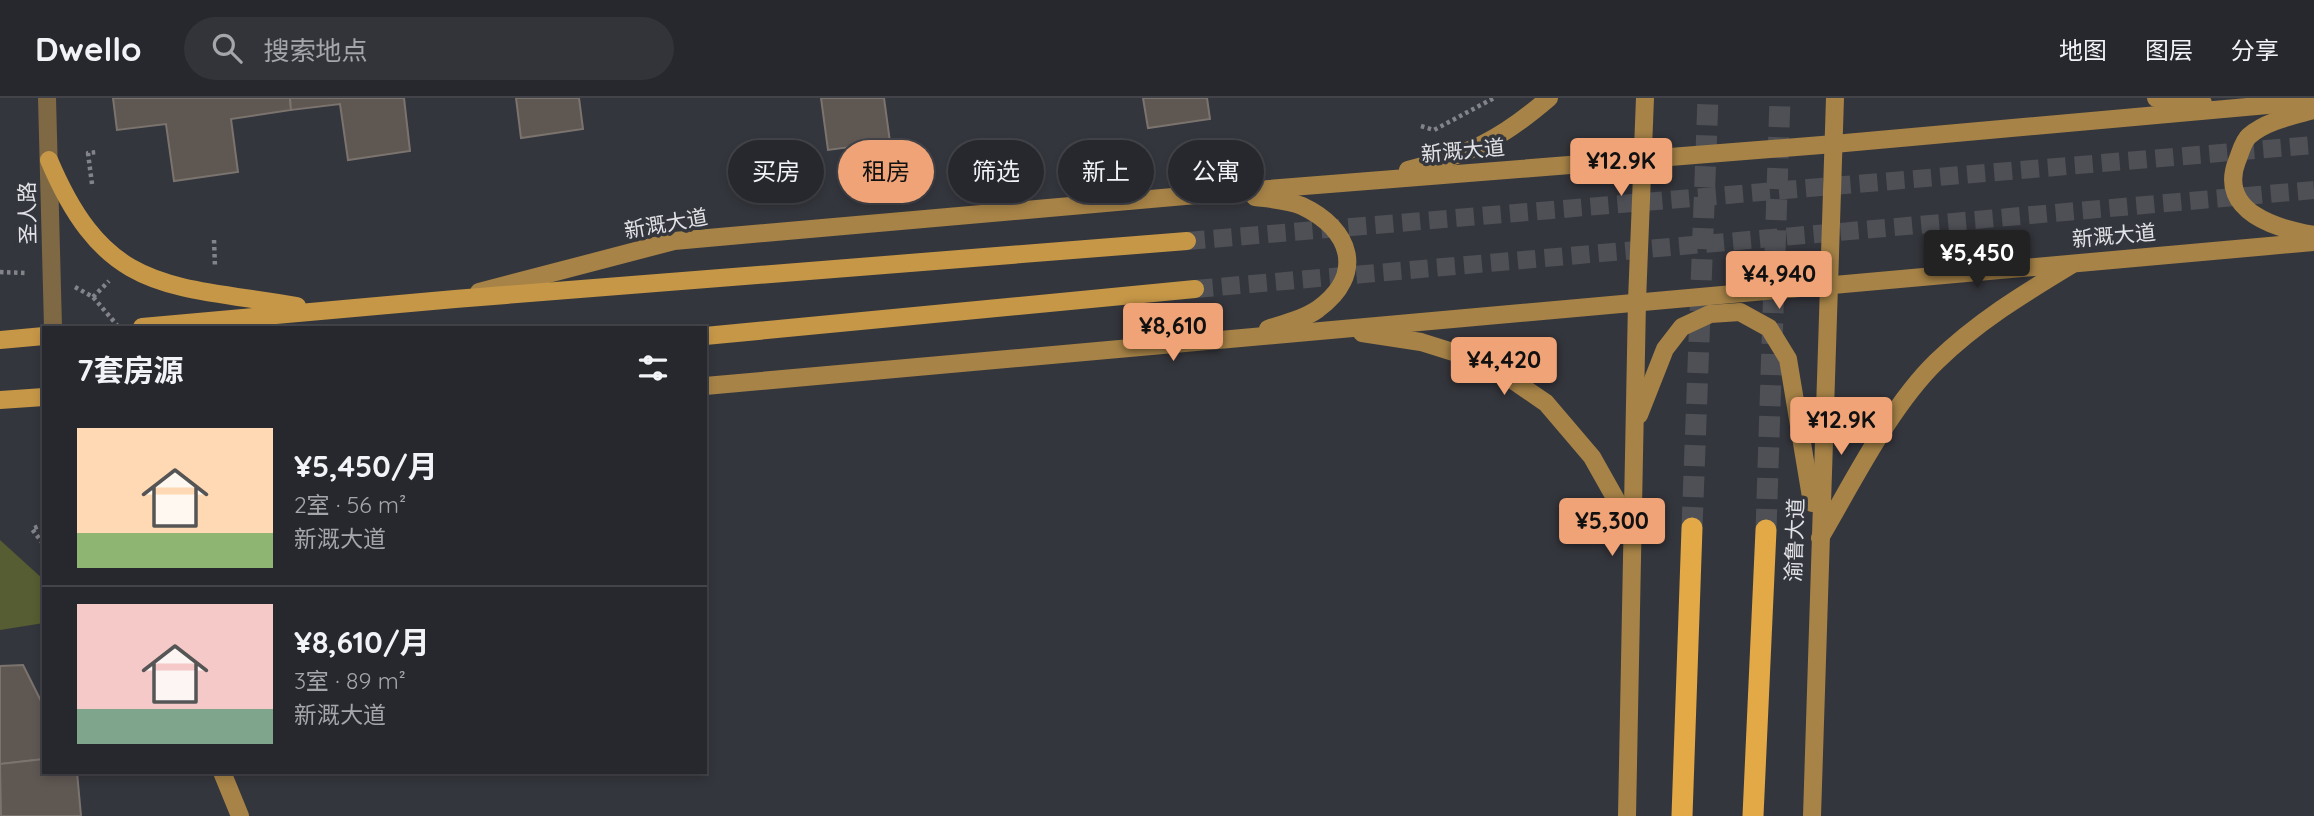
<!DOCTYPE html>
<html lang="zh">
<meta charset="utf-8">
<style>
:root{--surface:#27282e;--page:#33343a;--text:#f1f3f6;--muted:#a4a6aa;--line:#43444a;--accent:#efa377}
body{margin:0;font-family:Quicksand,"Noto Sans SC",sans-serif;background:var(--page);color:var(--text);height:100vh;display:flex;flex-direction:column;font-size:26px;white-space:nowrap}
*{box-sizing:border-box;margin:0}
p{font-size:23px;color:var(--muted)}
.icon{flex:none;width:38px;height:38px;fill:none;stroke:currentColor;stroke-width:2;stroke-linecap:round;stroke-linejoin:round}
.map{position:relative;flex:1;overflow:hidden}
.side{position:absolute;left:42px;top:228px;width:665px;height:448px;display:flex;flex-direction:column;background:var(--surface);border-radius:0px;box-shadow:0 4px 10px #0003,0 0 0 2px var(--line)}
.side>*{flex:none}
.banner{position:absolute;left:728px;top:42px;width:665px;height:63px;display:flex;gap:14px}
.price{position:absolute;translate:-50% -60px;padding:0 16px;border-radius:7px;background:var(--accent);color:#111;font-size:23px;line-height:46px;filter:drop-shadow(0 2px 4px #0008)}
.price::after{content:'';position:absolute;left:50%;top:42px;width:21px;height:16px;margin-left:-10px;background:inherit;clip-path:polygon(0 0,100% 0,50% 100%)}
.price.on{background:#222;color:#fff}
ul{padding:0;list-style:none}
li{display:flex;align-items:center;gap:21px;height:175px;padding:0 35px}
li+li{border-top:2px solid var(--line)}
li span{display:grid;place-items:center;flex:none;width:196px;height:140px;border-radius:0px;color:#555}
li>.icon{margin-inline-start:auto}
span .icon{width:84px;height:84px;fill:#fffc;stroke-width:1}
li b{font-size:30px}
h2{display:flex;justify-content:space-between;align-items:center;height:84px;padding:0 35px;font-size:30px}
.pill{padding:0 24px;border-radius:32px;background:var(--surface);box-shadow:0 4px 10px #0003,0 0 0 2px var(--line);font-size:24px;line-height:63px}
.pill.on{background:var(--accent);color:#111}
header{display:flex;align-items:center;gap:42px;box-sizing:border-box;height:98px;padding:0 35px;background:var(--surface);border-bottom:2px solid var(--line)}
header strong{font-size:33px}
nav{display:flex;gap:38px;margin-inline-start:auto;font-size:24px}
.search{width:490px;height:63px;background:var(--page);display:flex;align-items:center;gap:18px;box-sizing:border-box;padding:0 24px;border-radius:38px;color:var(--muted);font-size:26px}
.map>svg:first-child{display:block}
.green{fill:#565d32}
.building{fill:#5f5752;stroke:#7b736e;stroke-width:2}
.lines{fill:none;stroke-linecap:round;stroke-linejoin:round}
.primary-tunnel{stroke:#4e5056;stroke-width:18;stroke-dasharray:18 9;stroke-linecap:butt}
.highway-tunnel{stroke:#4e5056;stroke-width:21;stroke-dasharray:21 10;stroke-linecap:butt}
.path{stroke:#82848a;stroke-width:4.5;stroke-dasharray:3.5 3.5;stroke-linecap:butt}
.street{stroke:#7f6844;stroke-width:18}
.secondary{stroke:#a78347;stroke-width:18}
.primary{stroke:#c69747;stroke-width:18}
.highway{stroke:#e2a946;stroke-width:21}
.labels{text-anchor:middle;stroke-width:7;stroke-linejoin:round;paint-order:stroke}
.street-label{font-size:21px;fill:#e1e2e7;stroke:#34363d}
</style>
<header>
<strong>Dwello</strong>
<div class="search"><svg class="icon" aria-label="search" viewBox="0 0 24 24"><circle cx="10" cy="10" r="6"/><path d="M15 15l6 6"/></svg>搜索地点</div>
<nav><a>地图</a><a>图层</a><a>分享</a></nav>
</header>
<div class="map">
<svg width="2314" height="718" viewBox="0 0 2314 718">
<rect width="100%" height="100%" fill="#34363d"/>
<!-- green -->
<polygon class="green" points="0,442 44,482 44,525 0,532"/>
<!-- building -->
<g class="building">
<polygon points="113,0 290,0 291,12 231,21 238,74 174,83 166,26 117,32"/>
<polygon points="290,0 404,0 410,53 348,62 340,6 291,12"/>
<polygon points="516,0 579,0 583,31 521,40"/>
<polygon points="821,0 884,0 890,44 828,52"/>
<polygon points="1143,0 1207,0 1210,21 1148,30"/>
<polygon points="23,567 44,609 44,661 0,666 0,568"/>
<polygon points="44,661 44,674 77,674 81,718 1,718 0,666"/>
</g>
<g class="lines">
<!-- primary-tunnel -->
<g class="primary-tunnel">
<polyline points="1187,143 2314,47"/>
<polyline points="1195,191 2314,92"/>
</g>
<!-- highway-tunnel -->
<g class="highway-tunnel">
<polyline points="1692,430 1708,0"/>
<polyline points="1766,432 1780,0"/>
</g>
<!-- path -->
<g class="path">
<polyline points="1421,28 1434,32 1494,0"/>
<polyline points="92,86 88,55 98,54"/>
<polyline points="214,142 215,169"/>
<polyline points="0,174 27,175"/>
<polyline points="75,189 93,199 117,227"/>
<polyline points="93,199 109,183"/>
<polyline points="44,426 32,431 44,447"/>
</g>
<!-- street -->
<polyline class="street" points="47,0 53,229"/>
<!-- secondary -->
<g class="secondary">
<polyline points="2156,0 2203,5"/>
<path d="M2314 12C2292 18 2266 23 2249 38 2243 43 2240 56 2237 63 2217 114 2278 131 2314 137"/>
<path d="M1408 72C1471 55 1499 43 1549 0"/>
<path d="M1255 99C1270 101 1289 102 1302 108 1351 131 1366 176 1318 211 1305 221 1284 225 1268 231"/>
<polyline points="479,194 674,143 1230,94 1834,46 2314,3"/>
<polyline points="1362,235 1421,244 1488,265 1546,305 1592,359 1632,430"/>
<polyline points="705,288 2314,144"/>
<polyline points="1639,317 1665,251 1682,229 1710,216 1740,214 1769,230 1788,261 1812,405"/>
<path d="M1820 440C1853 384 1890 309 1936 264 1977 224 2023 196 2071 167"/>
<polyline points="222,674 240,718"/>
<polyline points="1627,718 1637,203 1645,0"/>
<polyline points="1812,718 1835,0"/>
</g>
<!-- primary -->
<g class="primary">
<path d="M49 62C106 197 168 186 297 208"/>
<polyline points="142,229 455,201 1187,143"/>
<polyline points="705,238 1195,191"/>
<polyline points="0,242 44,238"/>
<polyline points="0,302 44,299"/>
</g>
<!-- highway -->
<g class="highway">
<polyline points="1682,718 1692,430"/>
<polyline points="1753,718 1766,432"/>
</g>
</g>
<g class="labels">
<!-- street labels -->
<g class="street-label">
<text transform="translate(1463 53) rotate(-5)" y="7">新溉大道</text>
<text transform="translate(28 115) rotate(-91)" y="7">圣人路</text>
<text transform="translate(666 126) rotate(-10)" y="7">新溉大道</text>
<text transform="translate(2114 138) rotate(-5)" y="7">新溉大道</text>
<text transform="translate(1795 442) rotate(-88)" y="7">渝鲁大道</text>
</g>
</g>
</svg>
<b class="price" style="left:1621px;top:100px">¥12.9K</b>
<b class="price on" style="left:1977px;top:192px">¥5,450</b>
<b class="price" style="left:1779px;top:213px">¥4,940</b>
<b class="price" style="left:1173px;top:265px">¥8,610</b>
<b class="price" style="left:1504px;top:299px">¥4,420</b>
<b class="price" style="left:1841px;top:359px">¥12.9K</b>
<b class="price" style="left:1612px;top:460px">¥5,300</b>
<div class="banner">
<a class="pill">买房</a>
<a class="pill on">租房</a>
<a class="pill">筛选</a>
<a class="pill">新上</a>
<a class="pill">公寓</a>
</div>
<section class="side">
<h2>7套房源<svg class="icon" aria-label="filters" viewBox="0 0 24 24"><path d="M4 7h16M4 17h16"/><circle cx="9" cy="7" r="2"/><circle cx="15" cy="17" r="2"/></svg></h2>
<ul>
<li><span style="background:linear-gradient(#ffd9b3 75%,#8fb573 0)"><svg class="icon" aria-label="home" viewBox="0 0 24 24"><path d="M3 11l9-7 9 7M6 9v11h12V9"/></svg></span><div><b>¥5,450/月</b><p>2室 · 56 m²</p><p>新溉大道</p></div></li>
<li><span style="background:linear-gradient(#f6c9c9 75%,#7fa58c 0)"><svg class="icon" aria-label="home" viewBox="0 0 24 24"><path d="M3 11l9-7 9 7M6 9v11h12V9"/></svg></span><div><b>¥8,610/月</b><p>3室 · 89 m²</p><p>新溉大道</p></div></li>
</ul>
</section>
</div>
